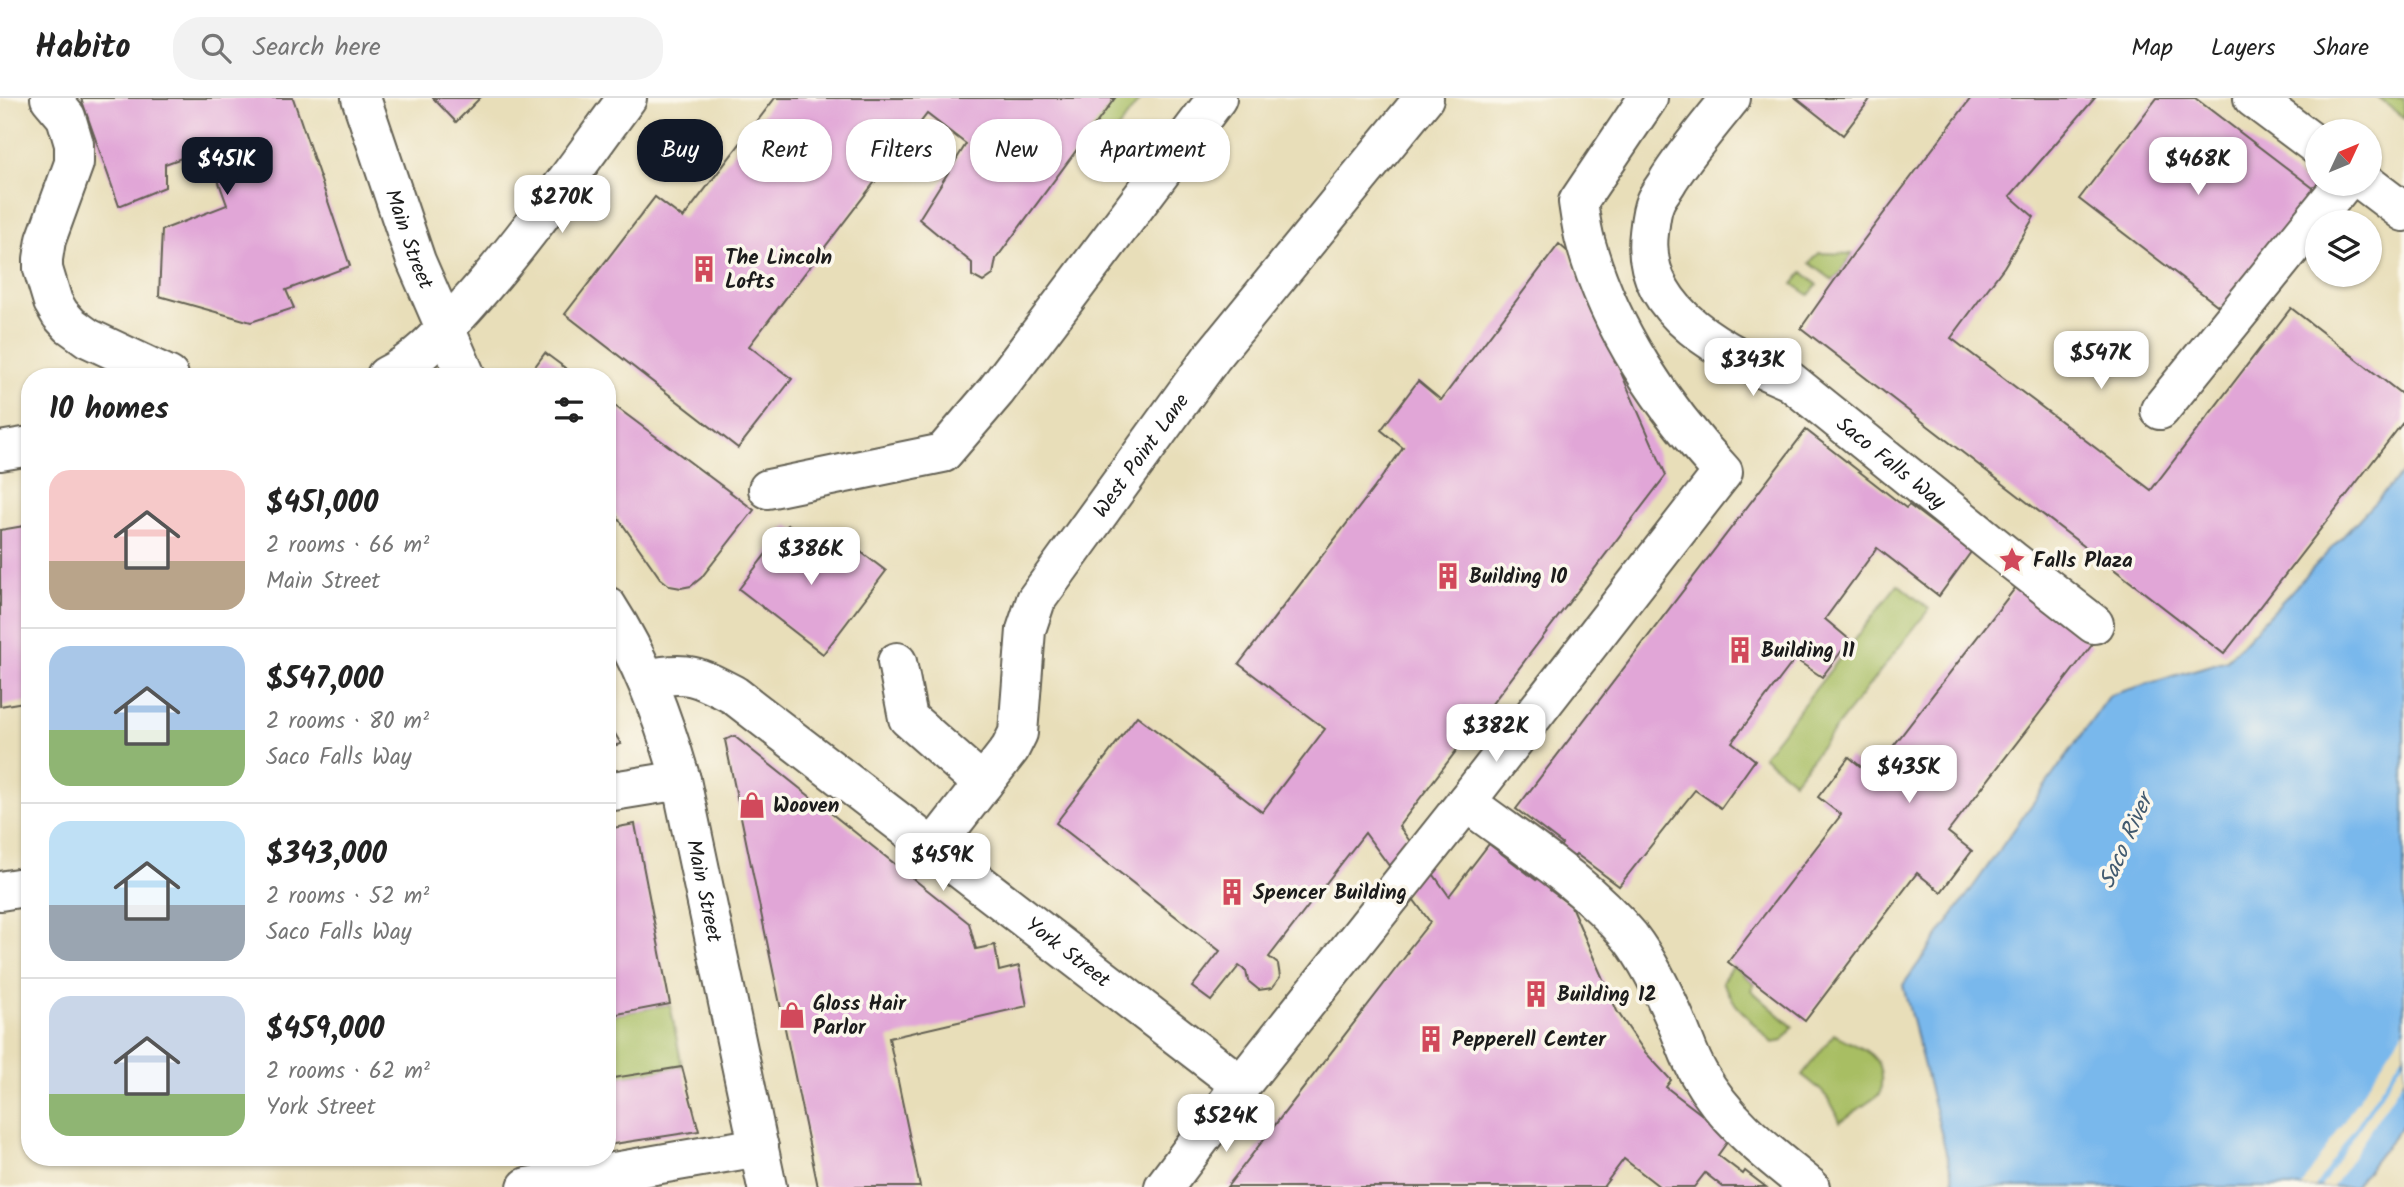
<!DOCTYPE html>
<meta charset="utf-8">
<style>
:root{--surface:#fff;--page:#f2f2f2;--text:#222;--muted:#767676;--line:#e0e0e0;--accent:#111827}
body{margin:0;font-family:Kalam,sans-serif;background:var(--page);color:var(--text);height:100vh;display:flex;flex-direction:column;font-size:26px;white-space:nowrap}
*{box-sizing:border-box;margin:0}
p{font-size:23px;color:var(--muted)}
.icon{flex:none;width:38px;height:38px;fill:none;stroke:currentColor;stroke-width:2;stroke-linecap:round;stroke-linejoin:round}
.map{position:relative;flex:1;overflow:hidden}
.drawer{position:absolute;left:21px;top:270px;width:595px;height:798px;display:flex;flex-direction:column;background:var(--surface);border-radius:28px;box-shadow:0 2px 5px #0004}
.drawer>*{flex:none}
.hud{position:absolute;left:637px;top:21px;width:665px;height:63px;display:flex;gap:14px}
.needle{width:46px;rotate:46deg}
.fabs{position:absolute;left:2305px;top:21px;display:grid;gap:14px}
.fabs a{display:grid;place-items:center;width:77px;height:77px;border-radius:50%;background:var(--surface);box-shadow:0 2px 5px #0004;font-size:35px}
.price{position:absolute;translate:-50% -60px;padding:0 16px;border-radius:14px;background:#fff;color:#222;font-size:23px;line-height:46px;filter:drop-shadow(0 2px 4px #0008)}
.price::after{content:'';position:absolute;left:50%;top:42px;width:21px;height:16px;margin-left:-10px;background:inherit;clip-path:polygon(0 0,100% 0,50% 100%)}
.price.current{background:var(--accent);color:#fff}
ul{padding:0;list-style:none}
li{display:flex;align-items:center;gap:21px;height:175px;padding:0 28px}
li+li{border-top:2px solid var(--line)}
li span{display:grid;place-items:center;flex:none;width:196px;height:140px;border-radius:21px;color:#555}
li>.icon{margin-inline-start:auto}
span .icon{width:84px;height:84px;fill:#fffc;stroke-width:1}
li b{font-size:30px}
h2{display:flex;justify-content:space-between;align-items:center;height:84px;padding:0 28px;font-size:30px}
.tag{padding:0 24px;border-radius:28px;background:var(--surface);box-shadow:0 2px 5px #0004;font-size:24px;line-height:63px}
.tag.current{background:var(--accent);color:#fff}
header{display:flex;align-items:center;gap:42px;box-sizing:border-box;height:98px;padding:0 35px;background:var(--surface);border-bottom:2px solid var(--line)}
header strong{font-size:33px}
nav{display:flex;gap:38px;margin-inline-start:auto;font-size:24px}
.search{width:490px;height:63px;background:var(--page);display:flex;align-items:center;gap:18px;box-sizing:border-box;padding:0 24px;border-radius:28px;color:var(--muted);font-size:26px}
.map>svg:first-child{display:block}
.green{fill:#a8be63;stroke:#626d40;stroke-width:2}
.water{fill:#79b8ec;stroke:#4a6a84;stroke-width:2}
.pier{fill:#e8deb9}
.building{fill:#e1a6d7}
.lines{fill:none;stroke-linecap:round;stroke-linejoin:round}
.minor-casing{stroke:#636053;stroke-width:42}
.major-casing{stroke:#636053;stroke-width:42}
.minor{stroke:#fff;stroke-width:38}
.major{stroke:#fff;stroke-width:38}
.labels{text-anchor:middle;stroke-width:7;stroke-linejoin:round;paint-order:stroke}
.street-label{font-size:21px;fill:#1c1c1c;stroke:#fbf7ec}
.poi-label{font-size:21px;font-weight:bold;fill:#1c1c1c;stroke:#fbf7ec;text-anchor:start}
.water-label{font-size:23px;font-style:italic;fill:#415a6f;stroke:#fbf7ec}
</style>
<header>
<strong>Habito</strong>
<div class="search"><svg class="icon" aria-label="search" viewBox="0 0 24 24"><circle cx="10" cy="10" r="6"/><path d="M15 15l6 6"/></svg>Search here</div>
<nav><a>Map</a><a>Layers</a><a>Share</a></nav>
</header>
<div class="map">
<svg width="2404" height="1089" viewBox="0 0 2404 1089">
<rect width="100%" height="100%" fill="#fbf7ec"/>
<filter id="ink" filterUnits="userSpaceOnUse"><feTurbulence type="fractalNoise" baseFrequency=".0143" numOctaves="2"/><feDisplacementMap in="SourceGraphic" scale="14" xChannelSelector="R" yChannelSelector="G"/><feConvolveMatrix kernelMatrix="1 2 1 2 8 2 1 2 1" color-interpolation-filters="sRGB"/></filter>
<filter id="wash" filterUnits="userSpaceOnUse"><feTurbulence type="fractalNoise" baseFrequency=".00686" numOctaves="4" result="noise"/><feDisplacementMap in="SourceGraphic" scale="28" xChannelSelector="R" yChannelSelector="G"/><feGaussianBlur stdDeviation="1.57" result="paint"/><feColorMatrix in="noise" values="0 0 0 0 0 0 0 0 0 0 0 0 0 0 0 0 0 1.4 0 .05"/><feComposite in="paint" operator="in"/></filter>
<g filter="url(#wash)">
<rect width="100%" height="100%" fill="#e8deb9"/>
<!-- green -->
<g class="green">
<polygon points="1110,0 1141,0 1104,49 1084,29"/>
<polygon points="2379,0 2404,0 2404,20 2378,0"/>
<polygon points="1819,155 1853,156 1834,183 1810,165"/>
<polygon points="1803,174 1817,187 1809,197 1793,186"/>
<polygon points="1898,486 1929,511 1794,683 1763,658"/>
<polygon points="1732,868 1755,885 1751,892 1793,929 1783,943 1772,945 1736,907 1722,884"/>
<polygon points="670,906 682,969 607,981 607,918"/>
<path d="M1834 936C1864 953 1887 954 1880 996L1840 1024C1831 1000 1822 992 1802 977Z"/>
</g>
<!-- water -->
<polygon class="water" points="2404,373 2404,1025 2354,1089 1955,1089 1903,887 2110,597 2227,562"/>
<!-- pier -->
<g class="pier">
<polygon points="2404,931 2404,955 2315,1089 2301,1089"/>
<polygon points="2404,962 2404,980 2333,1089 2321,1089"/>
</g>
<g id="blocks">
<!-- building -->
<g class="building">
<polygon points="81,0 293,0 350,168 286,192 294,210 251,224 159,198 162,132 227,107 207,51 165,66 165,89 119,108"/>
<polygon points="433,0 480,0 456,24"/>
<polygon points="775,0 1115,0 996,161 993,177 983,184 972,178 972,165 919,121 966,46 927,16 749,248 792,281 738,350 565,216 655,99 683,120"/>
<polygon points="1796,0 1871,0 1843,37"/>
<polygon points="1971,0 2095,0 2010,98 2034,119 2004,169 1951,240 2151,392 2291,210 2404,298 2404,323 2224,556 1801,230 1853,156"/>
<polygon points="2157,0 2195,0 2317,93 2225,213 2079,101"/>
<polygon points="1559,146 1568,154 1666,377 1399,728 1449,798 1489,746 1536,782 1562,746 1516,711 1806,332 1906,410 1909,407 1971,454 1939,498 1877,450 1825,521 1850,542 1822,579 1795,561 1732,644 1755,662 1721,710 1695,692 1619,788 1576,756 1550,792 1571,808 1617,913 1644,953 1671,982 1666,989 1731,1039 1718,1057 1743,1076 1745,1073 1766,1089 1723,1089 1705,1075 1694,1089 1660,1089 1624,1061 1603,1089 1227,1089 1408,855 1407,853 1430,824 1365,735 1269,859 1278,866 1280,879 1272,890 1259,892 1248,883 1246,873 1239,868 1211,903 1192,889 1220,853 1056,725 1137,618 1262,714 1325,631 1239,566 1374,390 1403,350 1381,332 1418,283 1441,302"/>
<polygon points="545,255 576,278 528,278"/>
<polygon points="607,302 754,412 701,480 691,488 681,490 670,488 660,480 607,404"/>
<polygon points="30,427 30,603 0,608 0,432"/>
<polygon points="788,427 839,466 853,448 886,473 823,556 739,491"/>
<polygon points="2016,489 2092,547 1948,734 1972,753 1941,794 1917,775 1805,923 1728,864 1841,717 1818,699 1849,659 1871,677"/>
<polygon points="607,622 621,646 607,649"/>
<polygon points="734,638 969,825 976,851 995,847 999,873 1019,868 1027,908 889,940 920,1089 818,1089 725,642"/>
<polygon points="635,726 670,906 607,918 607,731"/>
<polygon points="682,969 699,1033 607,1047 607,981"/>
</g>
</g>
</g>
<g filter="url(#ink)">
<use href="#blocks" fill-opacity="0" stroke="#636053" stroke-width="2"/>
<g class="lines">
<defs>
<g id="minor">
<polyline points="50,0 66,19 74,46 74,65 46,142 43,161 43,171 53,204 60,216 70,227 88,240 169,278"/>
<path id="s1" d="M1731 0C1709 27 1688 52 1669 81 1665 89 1658 96 1655 104 1651 113 1650 126 1649 135 1639 215 1729 257 1790 283L2012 462 2094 526"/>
<polyline points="2253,0 2317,48"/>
<polyline points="2367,86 2404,114"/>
<path d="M386 278C418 263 442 234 466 208 525 143 575 70 627 0"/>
<polyline points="2160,312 2343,86"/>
<polyline points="0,353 30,348"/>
<polyline points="768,391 943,355 996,293 1217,0"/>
<polyline points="897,564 908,620 983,686"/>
<path id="s2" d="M647 581C687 572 698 578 734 597L1241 987"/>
<polyline points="607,694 681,682"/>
<path d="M1466 704 1723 374C1663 310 1610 231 1586 146 1582 133 1580 118 1578 104L1648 0"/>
<path id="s3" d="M933 750 1010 651 1018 635 1026 532 1036 502 1212 259 1424 0"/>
<polyline points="0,793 30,788"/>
<polyline points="527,1089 759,1049"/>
<path d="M1164 1089 1241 987 1466 704C1522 746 1585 785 1630 839 1650 865 1665 897 1678 928 1685 944 1690 961 1699 976 1726 1024 1768 1055 1810 1089"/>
</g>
<g id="major">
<path id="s4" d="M361 0 416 163 466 278"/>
<path id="s5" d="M607 508C642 562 663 620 681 682L767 1089"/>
</g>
</defs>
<!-- minor casing -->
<use href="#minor" class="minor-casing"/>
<!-- major casing -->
<use href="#major" class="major-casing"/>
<!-- minor -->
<use href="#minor" class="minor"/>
<!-- major -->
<use href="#major" class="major"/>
</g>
</g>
<!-- icons -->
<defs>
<symbol id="building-bare" viewBox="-9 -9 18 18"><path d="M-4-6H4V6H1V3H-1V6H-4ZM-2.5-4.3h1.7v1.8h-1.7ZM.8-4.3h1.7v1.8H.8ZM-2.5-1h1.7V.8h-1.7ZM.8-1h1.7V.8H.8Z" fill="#d1495b" stroke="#fbf7ec" stroke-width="2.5" paint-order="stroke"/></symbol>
<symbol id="sight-bare" viewBox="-9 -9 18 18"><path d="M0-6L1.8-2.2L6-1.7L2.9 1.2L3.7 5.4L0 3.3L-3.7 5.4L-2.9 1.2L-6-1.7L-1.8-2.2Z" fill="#d1495b" stroke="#fbf7ec" stroke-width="2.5" paint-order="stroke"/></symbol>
<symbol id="shop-bare" viewBox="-9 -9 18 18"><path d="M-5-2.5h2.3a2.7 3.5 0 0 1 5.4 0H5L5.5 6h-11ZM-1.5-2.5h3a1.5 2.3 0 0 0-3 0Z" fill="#d1495b" stroke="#fbf7ec" stroke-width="2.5" paint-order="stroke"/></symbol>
</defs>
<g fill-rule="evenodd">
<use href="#building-bare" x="685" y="152" width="38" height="38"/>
<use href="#sight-bare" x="1993" y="443" width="38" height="38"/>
<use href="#building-bare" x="1429" y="459" width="38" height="38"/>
<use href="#building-bare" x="1721" y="533" width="38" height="38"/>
<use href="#shop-bare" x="733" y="688" width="38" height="38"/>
<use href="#building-bare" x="1213" y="775" width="38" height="38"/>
<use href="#building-bare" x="1517" y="877" width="38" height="38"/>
<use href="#shop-bare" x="773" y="898" width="38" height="38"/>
<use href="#building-bare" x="1412" y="922" width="38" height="38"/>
</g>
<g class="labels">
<!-- street labels -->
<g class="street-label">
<text dy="7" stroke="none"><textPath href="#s4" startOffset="149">Main Street</textPath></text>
<text dy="7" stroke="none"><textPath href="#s3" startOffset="457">West Point Lane</textPath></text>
<text dy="7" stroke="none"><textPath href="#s1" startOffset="511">Saco Falls Way</textPath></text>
<text dy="7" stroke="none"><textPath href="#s5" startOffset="303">Main Street</textPath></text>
<text dy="7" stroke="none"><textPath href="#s2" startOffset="513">York Street</textPath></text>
</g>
<!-- poi labels -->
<g class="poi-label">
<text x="725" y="166">The Lincoln<tspan x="725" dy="24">Lofts</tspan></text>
<text x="2033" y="469">Falls Plaza</text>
<text x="1469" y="485">Building 10</text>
<text x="1761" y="559">Building 11</text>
<text x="773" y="714">Wooven</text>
<text x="1253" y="801">Spencer Building</text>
<text x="1557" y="903">Building 12</text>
<text x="813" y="912">Gloss Hair<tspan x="813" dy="24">Parlor</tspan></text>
<text x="1452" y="948">Pepperell Center</text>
</g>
<!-- water labels -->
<g class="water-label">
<text transform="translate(2125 743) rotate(-66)" y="8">Saco River</text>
</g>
</g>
</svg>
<div class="fabs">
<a><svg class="needle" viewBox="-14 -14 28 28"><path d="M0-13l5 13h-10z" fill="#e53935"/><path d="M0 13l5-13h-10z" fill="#767676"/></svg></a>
<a><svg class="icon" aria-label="layers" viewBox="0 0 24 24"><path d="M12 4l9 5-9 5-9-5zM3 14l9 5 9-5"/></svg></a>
</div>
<b class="price current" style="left:227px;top:99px">$451K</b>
<b class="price" style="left:2198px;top:99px">$468K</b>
<b class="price" style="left:562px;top:137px">$270K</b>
<b class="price" style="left:2101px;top:293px">$547K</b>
<b class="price" style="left:1753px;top:300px">$343K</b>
<b class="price" style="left:811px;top:489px">$386K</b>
<b class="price" style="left:1496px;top:666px">$382K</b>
<b class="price" style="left:1909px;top:707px">$435K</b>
<b class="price" style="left:943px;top:795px">$459K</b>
<b class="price" style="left:1226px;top:1056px">$524K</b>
<div class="hud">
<a class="tag current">Buy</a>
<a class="tag">Rent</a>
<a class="tag">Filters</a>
<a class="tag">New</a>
<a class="tag">Apartment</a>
</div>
<section class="drawer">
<h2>10 homes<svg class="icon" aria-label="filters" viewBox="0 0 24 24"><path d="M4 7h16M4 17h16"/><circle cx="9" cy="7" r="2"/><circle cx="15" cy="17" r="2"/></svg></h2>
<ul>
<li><span style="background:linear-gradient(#f6c9c9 65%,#b9a48a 0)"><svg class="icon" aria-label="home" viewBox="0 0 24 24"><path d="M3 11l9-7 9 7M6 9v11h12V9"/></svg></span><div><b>$451,000</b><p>2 rooms · 66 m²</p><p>Main Street</p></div></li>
<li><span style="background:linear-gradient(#a9c7e8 60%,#8fb573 0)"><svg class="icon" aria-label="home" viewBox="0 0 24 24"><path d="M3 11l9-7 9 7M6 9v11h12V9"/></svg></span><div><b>$547,000</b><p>2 rooms · 80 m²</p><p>Saco Falls Way</p></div></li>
<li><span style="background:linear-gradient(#bfe0f5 60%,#9aa5b1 0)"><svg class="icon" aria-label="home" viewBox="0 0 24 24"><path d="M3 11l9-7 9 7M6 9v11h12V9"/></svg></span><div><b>$343,000</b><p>2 rooms · 52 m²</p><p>Saco Falls Way</p></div></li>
<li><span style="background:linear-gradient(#c9d6e8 70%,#8fb573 0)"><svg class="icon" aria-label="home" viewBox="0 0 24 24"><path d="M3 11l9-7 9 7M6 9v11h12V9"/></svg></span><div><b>$459,000</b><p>2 rooms · 62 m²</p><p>York Street</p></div></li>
</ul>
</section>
</div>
